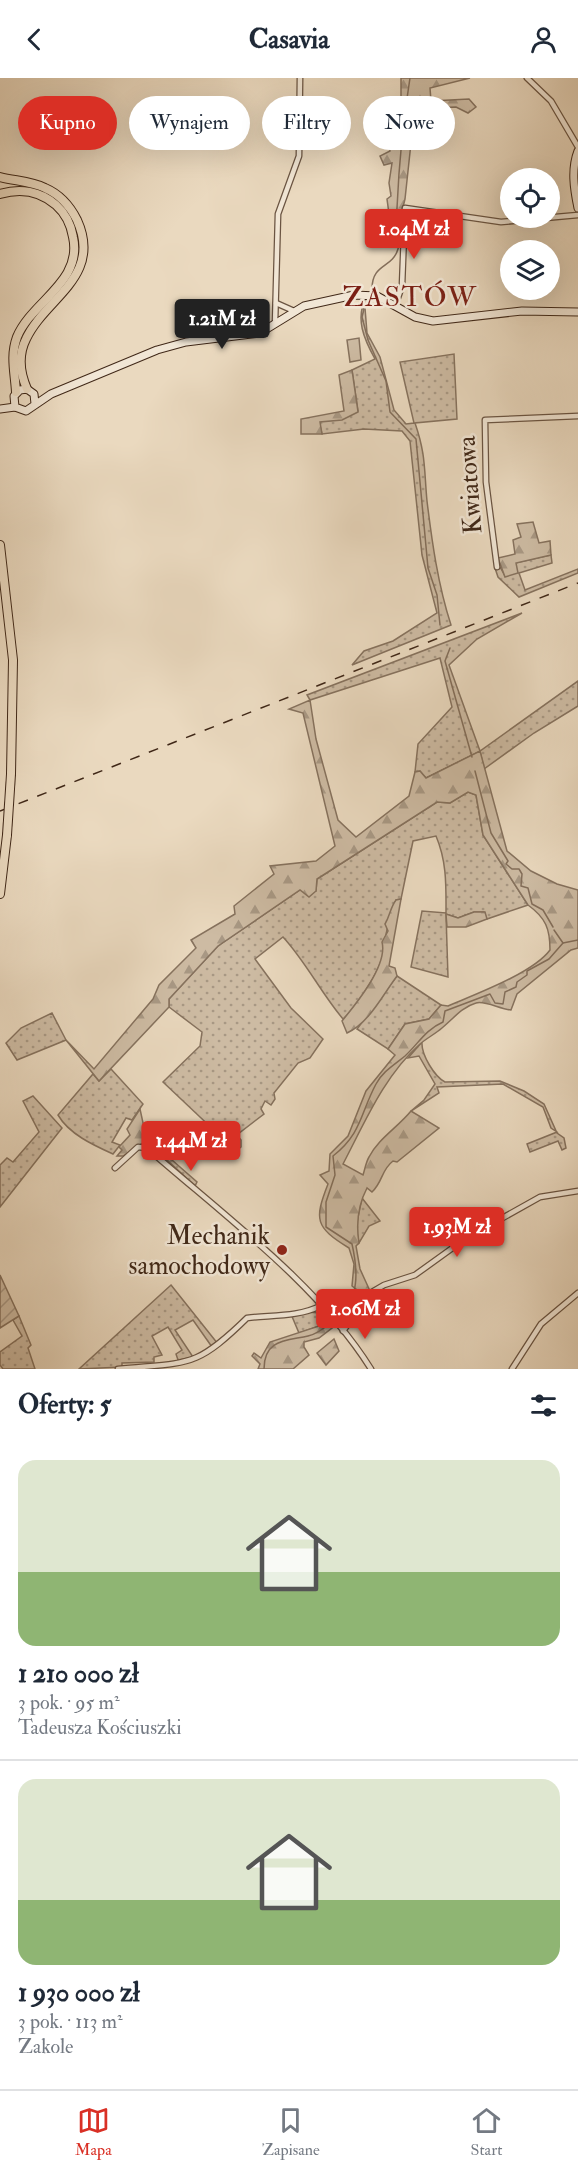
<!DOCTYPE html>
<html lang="pl">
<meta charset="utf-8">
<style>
:root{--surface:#fff;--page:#f6f6f7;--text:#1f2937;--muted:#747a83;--line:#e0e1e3;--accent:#d93025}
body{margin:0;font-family:"IM FELL Double Pica",serif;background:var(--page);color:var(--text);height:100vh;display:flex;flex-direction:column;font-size:22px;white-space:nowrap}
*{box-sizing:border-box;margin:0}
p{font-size:20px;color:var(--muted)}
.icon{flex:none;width:33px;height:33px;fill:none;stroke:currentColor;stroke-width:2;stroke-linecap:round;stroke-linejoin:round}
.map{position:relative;height:1291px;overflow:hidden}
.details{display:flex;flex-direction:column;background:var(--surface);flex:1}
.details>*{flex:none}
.guide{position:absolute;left:18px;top:18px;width:543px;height:54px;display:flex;gap:12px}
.tools{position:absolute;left:500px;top:90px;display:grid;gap:12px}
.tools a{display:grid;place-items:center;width:60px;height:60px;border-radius:50%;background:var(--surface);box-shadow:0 6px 24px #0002;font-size:30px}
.price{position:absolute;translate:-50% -51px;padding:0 14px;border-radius:6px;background:var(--accent);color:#fff;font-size:20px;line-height:39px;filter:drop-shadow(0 2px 3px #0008)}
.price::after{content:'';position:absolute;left:50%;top:36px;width:18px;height:14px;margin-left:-9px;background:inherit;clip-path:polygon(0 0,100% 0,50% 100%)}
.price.on{background:#222;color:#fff}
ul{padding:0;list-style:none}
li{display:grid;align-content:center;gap:12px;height:318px;padding:0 18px}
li+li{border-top:2px solid var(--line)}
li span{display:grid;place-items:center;height:186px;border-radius:18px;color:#555}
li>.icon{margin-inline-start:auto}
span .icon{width:108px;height:108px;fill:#fffc;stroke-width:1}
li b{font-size:26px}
h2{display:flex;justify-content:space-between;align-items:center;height:72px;padding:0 18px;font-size:26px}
.chip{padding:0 21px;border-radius:27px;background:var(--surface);box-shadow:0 6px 24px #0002;font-size:21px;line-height:54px}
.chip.on{background:var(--accent);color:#fff}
header{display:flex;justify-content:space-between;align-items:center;height:78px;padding:0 18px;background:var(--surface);font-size:27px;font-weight:700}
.tabs{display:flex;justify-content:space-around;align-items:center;height:84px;border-top:2px solid var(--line);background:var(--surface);font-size:16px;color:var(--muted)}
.tabs a{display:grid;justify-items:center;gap:3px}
.tabs .on{color:var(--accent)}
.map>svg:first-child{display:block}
.grass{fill:url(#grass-dots);stroke:#86725e;stroke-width:1.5}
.forest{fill:url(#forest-firs);stroke:#86725e;stroke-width:1.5}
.park{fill:#cdbba3;stroke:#86725e;stroke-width:1.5}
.garden{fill:url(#garden-furrows);stroke:#86725e;stroke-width:1.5}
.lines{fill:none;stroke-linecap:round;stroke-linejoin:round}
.stream{stroke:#836e5a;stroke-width:1.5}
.street-casing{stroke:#6a5442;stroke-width:7}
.secondary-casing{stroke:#402818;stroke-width:9}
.highway-casing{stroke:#402818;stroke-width:10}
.street{stroke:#f1e6d5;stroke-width:4.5}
.secondary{stroke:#f1e6d5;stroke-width:7}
.highway{stroke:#ead9bf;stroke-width:8}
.rail{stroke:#402818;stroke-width:1.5;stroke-dasharray:10 10;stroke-linecap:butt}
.highway-bridge-casing{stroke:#402818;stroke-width:10;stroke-linecap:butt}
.highway-bridge{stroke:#ead9bf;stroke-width:8}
.poi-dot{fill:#8f2418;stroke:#f1e6d5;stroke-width:2}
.labels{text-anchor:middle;stroke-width:5;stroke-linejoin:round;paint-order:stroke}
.street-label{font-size:26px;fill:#402818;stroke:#f1e6d5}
.poi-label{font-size:26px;fill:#402818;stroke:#f1e6d5;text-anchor:end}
.quarter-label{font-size:28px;letter-spacing:1.5px;fill:#7a1f14;stroke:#f1e6d5}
</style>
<header><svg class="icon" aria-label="back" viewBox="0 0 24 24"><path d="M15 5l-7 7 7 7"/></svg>Casavia<svg class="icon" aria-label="person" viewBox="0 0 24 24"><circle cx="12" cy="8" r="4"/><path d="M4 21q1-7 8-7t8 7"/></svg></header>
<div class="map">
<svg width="578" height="1291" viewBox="0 0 578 1291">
<defs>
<pattern id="grass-dots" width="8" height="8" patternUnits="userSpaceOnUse" patternTransform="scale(1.5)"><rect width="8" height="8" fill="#cdbba3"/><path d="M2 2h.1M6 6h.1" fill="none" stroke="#a89884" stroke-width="1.8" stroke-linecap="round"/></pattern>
<pattern id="forest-firs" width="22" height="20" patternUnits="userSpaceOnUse" patternTransform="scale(1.5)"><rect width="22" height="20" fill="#cdbba3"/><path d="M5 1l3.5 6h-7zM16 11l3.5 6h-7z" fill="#a89884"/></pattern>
<pattern id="garden-furrows" width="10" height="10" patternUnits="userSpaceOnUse" patternTransform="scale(1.5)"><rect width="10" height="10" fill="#cdbba3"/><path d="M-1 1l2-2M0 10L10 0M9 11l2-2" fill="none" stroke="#a89884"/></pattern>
</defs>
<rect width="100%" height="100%" fill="#ead9bf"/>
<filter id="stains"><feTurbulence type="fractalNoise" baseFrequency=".00333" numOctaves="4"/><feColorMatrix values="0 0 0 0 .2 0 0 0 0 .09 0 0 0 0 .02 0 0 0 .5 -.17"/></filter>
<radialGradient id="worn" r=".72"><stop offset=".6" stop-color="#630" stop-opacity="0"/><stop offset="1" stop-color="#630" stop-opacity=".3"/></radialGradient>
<!-- grass -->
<g class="grass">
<path d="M366 219 372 221 365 230 367 255 380 279 394 332 406 346 414 345 400 284 454 276 457 341 415 345C426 377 424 391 427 423 432 464 438 507 451 547L352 587 364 573 393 563 437 535 422 477 410 363 402 353 364 351 322 356 319 344 358 333 352 292 375 281C364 261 355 241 366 219Z"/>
<polygon points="551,477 552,485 519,495 525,512 578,491 578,495 519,519 498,499 495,490 500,489 505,498 515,485"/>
<polygon points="522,535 477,561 449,587 480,673 578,603 578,628 534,655 484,691 480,673 426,700 420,693 415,694 418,666 452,629 440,580 310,622 307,617"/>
<path d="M468 714 476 717 483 757 528 827 487 841 484 834H474L458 840 446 836 448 899 411 889 422 833 446 835C446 808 447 784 436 758L413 763 401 821 396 822C390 838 385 855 384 871 383 889 356 930 343 941 321 915 306 884 283 859L255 881 291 930 323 961 310 980 298 985 274 1015 275 1021 271 1027 265 1023 261 1031 264 1036 234 1059 227 1055 219 1057 163 1004 200 968 202 954 169 929V921L218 868 300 812 316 813 317 801 437 724 450 725Z"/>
<polygon points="397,898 441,927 429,941 405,946 388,971 357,951"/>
<polygon points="52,935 66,962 17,982 6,965 21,950"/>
<path d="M422 964C421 977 435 999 445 1004L500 1003 524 1013 544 1026 557 1055 564 1060 566 1070 562 1072 558 1063 530 1074 527 1066 557 1054 551 1050 543 1029 503 1006 437 1009 439 1015 411 1033 424 1022 435 1006 419 978 408 980Z"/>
<path d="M111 991 143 1026 132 1042 126 1040 112 1064 120 1067 113 1076C93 1067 69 1056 58 1037L93 996 99 1003Z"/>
<polygon points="33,1018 62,1050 0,1129 0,1087 7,1080 13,1084 39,1054 23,1023"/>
<polygon points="155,1061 164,1069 172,1082 197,1104 195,1108 151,1067 140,1066"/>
<polygon points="362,1120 380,1143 369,1148 359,1165 356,1149"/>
<polygon points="171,1207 218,1266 212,1269 193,1242 175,1252 193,1279 178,1282 176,1276 182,1272 168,1249 152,1258 162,1277 154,1279 154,1284 122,1285 122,1289 79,1291"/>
<polygon points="307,1234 320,1235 328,1245 299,1255 291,1236"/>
<polygon points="19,1238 31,1267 28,1270 35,1291 3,1291 0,1287 0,1274 22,1258 13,1242"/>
</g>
<!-- forest -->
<g class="forest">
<polygon points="401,0 470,0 430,10 431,23 469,21 476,29 468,35 456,29 433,30 427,51 411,65 405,121 400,141 390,143 387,121 391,118 389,105 392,85 384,87 380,78 390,73 389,64 395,57 396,44 391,29 401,26"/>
<polygon points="352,292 358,334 342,342 320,344 322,356 301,356 301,341 344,333 339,297"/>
<polygon points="533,444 539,465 550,463 551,477 516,485 518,495 505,499 498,480 515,476 513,462 521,459 517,446"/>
<path d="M310 622 316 661 338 742 356 759 409 718 415 694 420 693 426 700 480 673 507 773 531 793 557 806 578 812V870L571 872 517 916 511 932C500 931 484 922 476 925 462 929 453 941 442 950 435 956 427 960 420 966 384 998 365 1044 343 1086L363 1097C365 1091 366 1084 369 1079 378 1061 398 1049 411 1033L439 1050 397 1084 393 1083C381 1092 383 1104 372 1114L367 1110C358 1127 356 1146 359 1165L356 1168 360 1191 370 1213 365 1218 352 1208 354 1186 349 1170C315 1149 314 1142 328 1106L320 1097 329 1093 330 1076 348 1058 366 1013 395 977 388 971 405 946 429 941 441 927 448 928C476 916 533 895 550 872 550 851 546 840 528 827L483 757 476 717 468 714 450 725 437 724 317 801 316 813 309 819 300 812 218 868 169 921V929L99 1003 66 962 94 991 153 921 159 907 196 870 191 862 235 836 234 828 274 796 270 788 316 783 335 768 303 635 289 631Z"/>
<path d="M401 821 389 888 395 890 397 898C382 918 369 945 347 955L342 943C356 926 388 887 382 864L388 853 385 846C390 838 390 830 396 822Z"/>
<polygon points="474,834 485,834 487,841 466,849 447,849 446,836 458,840"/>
<polygon points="140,1031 145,1054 143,1057 147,1062 123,1078 117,1078 122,1072 119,1069 130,1057 127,1051"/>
<polygon points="227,1055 233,1059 237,1057 241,1062 241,1069 235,1074 219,1065 222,1060 219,1057"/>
<polygon points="328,1245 332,1250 319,1260 304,1264 304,1269 309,1277 293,1291 258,1291 260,1286 252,1278 254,1275 261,1280 270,1264"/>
<polygon points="334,1261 339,1273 326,1287 317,1275"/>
</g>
<!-- park -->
<polygon class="park" points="359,260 361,282 350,284 347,262"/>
<!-- garden -->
<polygon class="garden" points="0,1197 19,1238 0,1250"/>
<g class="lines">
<!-- stream -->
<g class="stream">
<path d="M372 211C372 185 392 191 398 171 402 159 396 143 397 130 399 86 403 43 410 0"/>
<polyline points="370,221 365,227 362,239 368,262 386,303 390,334 416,361 428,490 437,517 440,547"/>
<polyline points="450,570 445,583 472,679"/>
<polyline points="475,693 491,755 508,783 506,786 512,791 519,791 522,796 521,808 528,810 532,826 543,832 553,849"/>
<polyline points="554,852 563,865"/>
<path d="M337 1240C360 1221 358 1193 352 1166L326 1149V1124L335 1097 333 1078C362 1055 360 1036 376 1006 382 994 394 987 405 978 419 965 425 952 443 944L445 933 490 916 495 925 503 926 505 914 516 909 517 904 527 897V893L549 881 563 865 578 862"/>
<path d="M264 1291C264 1261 286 1263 308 1258 317 1256 326 1249 333 1243"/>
</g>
<defs>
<g id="street">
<polyline points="527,0 551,23 578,69"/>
<polyline points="276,225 294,233"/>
<polyline points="395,228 402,208 405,130 501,144 578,137"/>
<polyline points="275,246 278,136 299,78 300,0"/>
<polyline points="497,489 486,404 485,342 578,338"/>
<path d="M115 1090 138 1069 147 1070C222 1136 318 1206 371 1291"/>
<polyline points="343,1253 372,1214 384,1207 415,1197 465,1161 540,1119 578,1113"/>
<path d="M118 1291C189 1284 195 1291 247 1240 270 1237 299 1239 320 1228"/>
<polyline points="512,1291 541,1246 578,1215"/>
</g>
<g id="secondary">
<path d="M578 73C571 91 574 111 578 130"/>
<polyline points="35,326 34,316 27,311 20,312 14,318 15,329 26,333 51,316 157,272 186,264 260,255 304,228 354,217 377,218 415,239 433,243 522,233 578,234"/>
<polyline points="0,331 15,329"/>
</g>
<g id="highway">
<path d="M0 99C15 103 31 103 45 110 59 116 70 128 77 142 103 199 45 220 26 261 18 277 20 295 27 311"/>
<path d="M0 116C20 110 40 113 56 127 65 135 71 147 73 159 83 204 32 223 17 259 10 278 15 295 16 314"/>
<polyline points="0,467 13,582 11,696"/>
<polyline points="0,816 7,757"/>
</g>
</defs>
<!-- street casing -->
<use href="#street" class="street-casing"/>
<!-- secondary casing -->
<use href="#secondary" class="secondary-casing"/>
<!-- highway casing -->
<use href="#highway" class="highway-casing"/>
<!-- street -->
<use href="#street" class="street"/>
<!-- secondary -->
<use href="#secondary" class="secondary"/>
<!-- highway -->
<use href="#highway" class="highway"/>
<!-- rail -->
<polyline class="rail" points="0,733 578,505"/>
<defs>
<polyline id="highway-bridge" points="7,757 11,696"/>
</defs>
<!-- highway-bridge casing -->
<use href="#highway-bridge" class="highway-bridge-casing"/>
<!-- highway-bridge -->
<use href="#highway-bridge" class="highway-bridge"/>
</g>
<!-- markers -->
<circle class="poi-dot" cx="282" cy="1172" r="6"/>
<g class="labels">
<!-- street labels -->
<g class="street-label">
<text transform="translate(469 407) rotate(-94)" y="9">Kwiatowa</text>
</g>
<!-- poi labels -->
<g class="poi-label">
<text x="270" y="1166">Mechanik<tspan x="270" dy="30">samochodowy</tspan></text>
</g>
<!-- quarter labels -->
<g class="quarter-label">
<text x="410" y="228">ZASTÓW</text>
</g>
</g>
<rect width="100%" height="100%" filter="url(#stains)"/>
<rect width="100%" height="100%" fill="url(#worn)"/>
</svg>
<div class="tools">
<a><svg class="icon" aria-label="locate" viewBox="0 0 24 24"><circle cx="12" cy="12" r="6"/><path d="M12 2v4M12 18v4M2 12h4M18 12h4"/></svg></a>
<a><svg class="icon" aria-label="layers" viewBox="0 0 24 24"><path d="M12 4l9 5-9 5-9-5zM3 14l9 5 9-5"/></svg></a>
</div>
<b class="price" style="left:414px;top:182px">1.04M zł</b>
<b class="price on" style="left:222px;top:272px">1.21M zł</b>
<b class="price" style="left:191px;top:1094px">1.44M zł</b>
<b class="price" style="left:457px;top:1180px">1.93M zł</b>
<b class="price" style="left:365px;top:1262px">1.06M zł</b>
<div class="guide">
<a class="chip on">Kupno</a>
<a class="chip">Wynajem</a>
<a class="chip">Filtry</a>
<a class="chip">Nowe</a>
</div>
</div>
<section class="details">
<h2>Oferty: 5<svg class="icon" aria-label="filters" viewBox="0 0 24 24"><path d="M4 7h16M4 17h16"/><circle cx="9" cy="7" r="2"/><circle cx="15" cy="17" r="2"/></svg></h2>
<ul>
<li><span style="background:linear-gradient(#dfe7d0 60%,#8fb573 0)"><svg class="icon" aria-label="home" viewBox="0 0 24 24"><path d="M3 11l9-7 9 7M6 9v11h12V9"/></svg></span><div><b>1 210 000 zł</b><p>3 pok. · 95 m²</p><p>Tadeusza Kościuszki</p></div></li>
<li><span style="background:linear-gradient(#dfe7d0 65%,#8fb573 0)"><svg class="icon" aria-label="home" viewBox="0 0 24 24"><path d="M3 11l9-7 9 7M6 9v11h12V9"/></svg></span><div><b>1 930 000 zł</b><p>3 pok. · 113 m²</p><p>Zakole</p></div></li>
</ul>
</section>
<nav class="tabs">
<a class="on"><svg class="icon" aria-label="map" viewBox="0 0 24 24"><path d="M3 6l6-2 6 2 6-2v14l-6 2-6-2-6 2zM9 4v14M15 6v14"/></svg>Mapa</a>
<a><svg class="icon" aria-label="saved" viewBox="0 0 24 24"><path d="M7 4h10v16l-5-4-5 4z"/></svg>Zapisane</a>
<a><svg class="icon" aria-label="home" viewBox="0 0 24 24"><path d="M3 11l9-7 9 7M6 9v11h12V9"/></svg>Start</a>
</nav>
